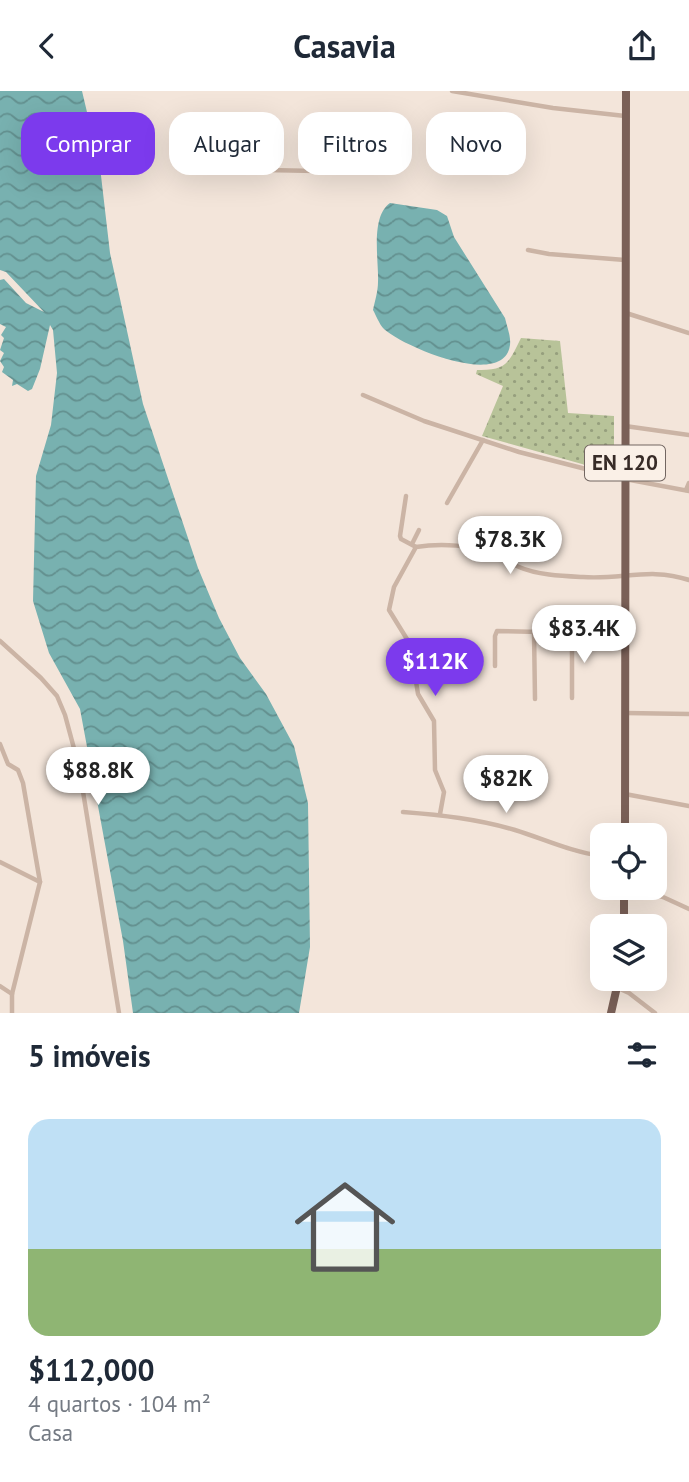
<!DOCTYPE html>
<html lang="pt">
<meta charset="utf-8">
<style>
:root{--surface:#fff;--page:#f2f2f3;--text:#1f2937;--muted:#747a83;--accent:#7c3aed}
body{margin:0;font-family:"PT Sans",sans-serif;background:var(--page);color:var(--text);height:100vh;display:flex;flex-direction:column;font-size:26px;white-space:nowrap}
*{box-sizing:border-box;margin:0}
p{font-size:23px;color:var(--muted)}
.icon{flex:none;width:38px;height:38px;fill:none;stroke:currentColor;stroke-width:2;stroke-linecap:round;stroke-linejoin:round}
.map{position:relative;height:922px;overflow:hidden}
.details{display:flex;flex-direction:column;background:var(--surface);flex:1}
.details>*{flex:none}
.top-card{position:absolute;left:21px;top:21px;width:648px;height:63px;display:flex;gap:14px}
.buttons{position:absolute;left:590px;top:732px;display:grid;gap:14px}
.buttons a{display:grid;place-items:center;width:77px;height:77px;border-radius:14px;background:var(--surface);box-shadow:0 7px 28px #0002;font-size:35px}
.price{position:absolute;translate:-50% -60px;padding:0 16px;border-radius:24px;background:#fff;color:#222;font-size:23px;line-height:46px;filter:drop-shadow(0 2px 4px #0008)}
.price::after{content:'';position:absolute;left:50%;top:42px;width:21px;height:16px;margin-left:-10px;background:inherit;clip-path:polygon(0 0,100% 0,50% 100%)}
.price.on{background:var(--accent);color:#fff}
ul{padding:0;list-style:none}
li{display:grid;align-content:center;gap:14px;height:371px;padding:0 28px}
li span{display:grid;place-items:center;height:217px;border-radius:21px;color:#555}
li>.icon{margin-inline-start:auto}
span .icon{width:126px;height:126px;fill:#fffc;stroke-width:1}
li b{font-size:30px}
h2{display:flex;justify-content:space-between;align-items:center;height:84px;padding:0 28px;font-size:30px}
.chip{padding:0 24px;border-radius:21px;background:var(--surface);box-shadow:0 7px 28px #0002;font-size:24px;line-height:63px}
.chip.on{background:var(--accent);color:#fff}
header{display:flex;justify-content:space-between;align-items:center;height:91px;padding:0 28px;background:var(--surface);font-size:32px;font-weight:800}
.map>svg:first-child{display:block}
.park{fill:url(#park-dots)}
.water{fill:url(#water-waves)}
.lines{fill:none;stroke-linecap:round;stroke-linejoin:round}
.minor{stroke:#cbb4a5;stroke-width:4.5}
.primary{stroke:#7a6057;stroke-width:8}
.labels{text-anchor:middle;stroke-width:7;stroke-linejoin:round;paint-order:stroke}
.shield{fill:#faf0e7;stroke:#726661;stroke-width:2}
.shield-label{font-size:21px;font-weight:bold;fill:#372b27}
</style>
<header><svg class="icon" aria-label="back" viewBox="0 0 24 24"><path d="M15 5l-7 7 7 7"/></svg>Casavia<svg class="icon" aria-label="share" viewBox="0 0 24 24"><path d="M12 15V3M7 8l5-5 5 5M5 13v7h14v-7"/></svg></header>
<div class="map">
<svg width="689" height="922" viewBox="0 0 689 922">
<defs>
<pattern id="park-dots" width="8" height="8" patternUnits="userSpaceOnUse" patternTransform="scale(1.75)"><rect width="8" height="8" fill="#b8c399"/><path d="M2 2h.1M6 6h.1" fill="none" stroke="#969f7d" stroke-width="1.8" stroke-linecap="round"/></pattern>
<pattern id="water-waves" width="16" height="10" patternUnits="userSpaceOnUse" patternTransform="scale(1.75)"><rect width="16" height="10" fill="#78b1b0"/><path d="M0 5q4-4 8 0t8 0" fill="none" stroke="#63908f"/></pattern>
</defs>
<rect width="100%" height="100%" fill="#f3e5da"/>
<!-- park -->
<path class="park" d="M521 247 560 250 568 322 614 325V382L482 345 503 295 476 283 477 279C507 280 509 271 521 247Z"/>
<!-- water -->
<g class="water">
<polygon points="0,0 82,0 100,76 110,162 143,313 198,477 219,527 240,567 266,603 294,655 308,712 310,856 299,922 133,922 123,850 80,618 49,562 33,510 36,385 51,334 57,282 53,239 50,234 40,278 32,298 28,300 17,293 12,295 13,289 2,281 4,276 0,270 4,262 0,259 4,247 1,244 6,236 0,233 0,189 4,188 26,212 44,221 6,181 0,179"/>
<path d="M390 112 437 119 447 125 454 146 505 227C507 236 511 245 510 254 504 299 402 255 384 238 379 233 376 224 373 219 375 210 378 200 378 191 379 170 370 126 390 112Z"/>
</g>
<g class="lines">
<!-- minor -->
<g class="minor">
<polyline points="452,0 553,17 625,25"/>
<polyline points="209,78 366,81"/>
<polyline points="528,159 549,163 625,169"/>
<polyline points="626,222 689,242"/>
<polyline points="363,304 424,330 519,361 625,388 689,400"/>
<polyline points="625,335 689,344"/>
<polyline points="686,399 689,392"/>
<polyline points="406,405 400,445 401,448 416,456"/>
<polyline points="447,412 483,349"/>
<polyline points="412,453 419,439"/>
<polyline points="534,540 535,608"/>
<polyline points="0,550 41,587 57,605 65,624 79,676 119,922"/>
<polyline points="495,575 495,545 497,540 624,543"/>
<polyline points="572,607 572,541"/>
<polyline points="626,622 689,623"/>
<polyline points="0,653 8,673 18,679 23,692 40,791 12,903 12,922"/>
<polyline points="625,703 689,715"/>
<path d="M403 721C441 724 478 728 515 739 544 748 571 761 602 765"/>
<path d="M440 723 444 701 435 679 434 630 418 603 410 553 389 519 394 496 416 456C441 452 472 454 496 463 504 467 511 473 519 476 537 484 563 485 583 486 621 489 651 476 689 489"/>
<polyline points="0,771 40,791"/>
<polyline points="628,796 663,806 689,818"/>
<polyline points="0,895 12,903"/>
<polyline points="618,897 629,902 655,922"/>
</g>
<!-- primary -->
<g class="primary">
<polyline points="625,744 626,0"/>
<polyline points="624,835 624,796"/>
<polyline points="611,922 619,887"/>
</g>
</g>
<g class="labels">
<!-- shield labels -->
<rect class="shield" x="585" y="354.5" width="80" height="35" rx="5"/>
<g class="shield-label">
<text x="625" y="379">EN 120</text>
</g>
</g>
</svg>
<div class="buttons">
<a><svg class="icon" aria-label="locate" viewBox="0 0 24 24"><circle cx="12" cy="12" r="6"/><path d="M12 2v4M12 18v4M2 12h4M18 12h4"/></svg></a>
<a><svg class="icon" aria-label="layers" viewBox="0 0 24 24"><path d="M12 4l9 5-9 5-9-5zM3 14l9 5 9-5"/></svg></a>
</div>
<b class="price" style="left:510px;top:485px">$78.3K</b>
<b class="price" style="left:584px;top:574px">$83.4K</b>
<b class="price on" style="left:435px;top:607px">$112K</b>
<b class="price" style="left:98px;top:716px">$88.8K</b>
<b class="price" style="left:506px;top:724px">$82K</b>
<div class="top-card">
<a class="chip on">Comprar</a>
<a class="chip">Alugar</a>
<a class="chip">Filtros</a>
<a class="chip">Novo</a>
</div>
</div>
<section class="details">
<h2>5 imóveis<svg class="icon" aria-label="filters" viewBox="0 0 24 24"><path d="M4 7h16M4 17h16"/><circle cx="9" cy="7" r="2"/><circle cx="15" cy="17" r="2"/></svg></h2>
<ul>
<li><span style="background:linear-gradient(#bfe0f5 60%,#8fb573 0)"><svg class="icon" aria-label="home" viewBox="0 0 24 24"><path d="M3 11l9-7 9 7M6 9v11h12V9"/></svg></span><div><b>$112,000</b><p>4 quartos · 104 m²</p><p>Casa</p></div></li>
</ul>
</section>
